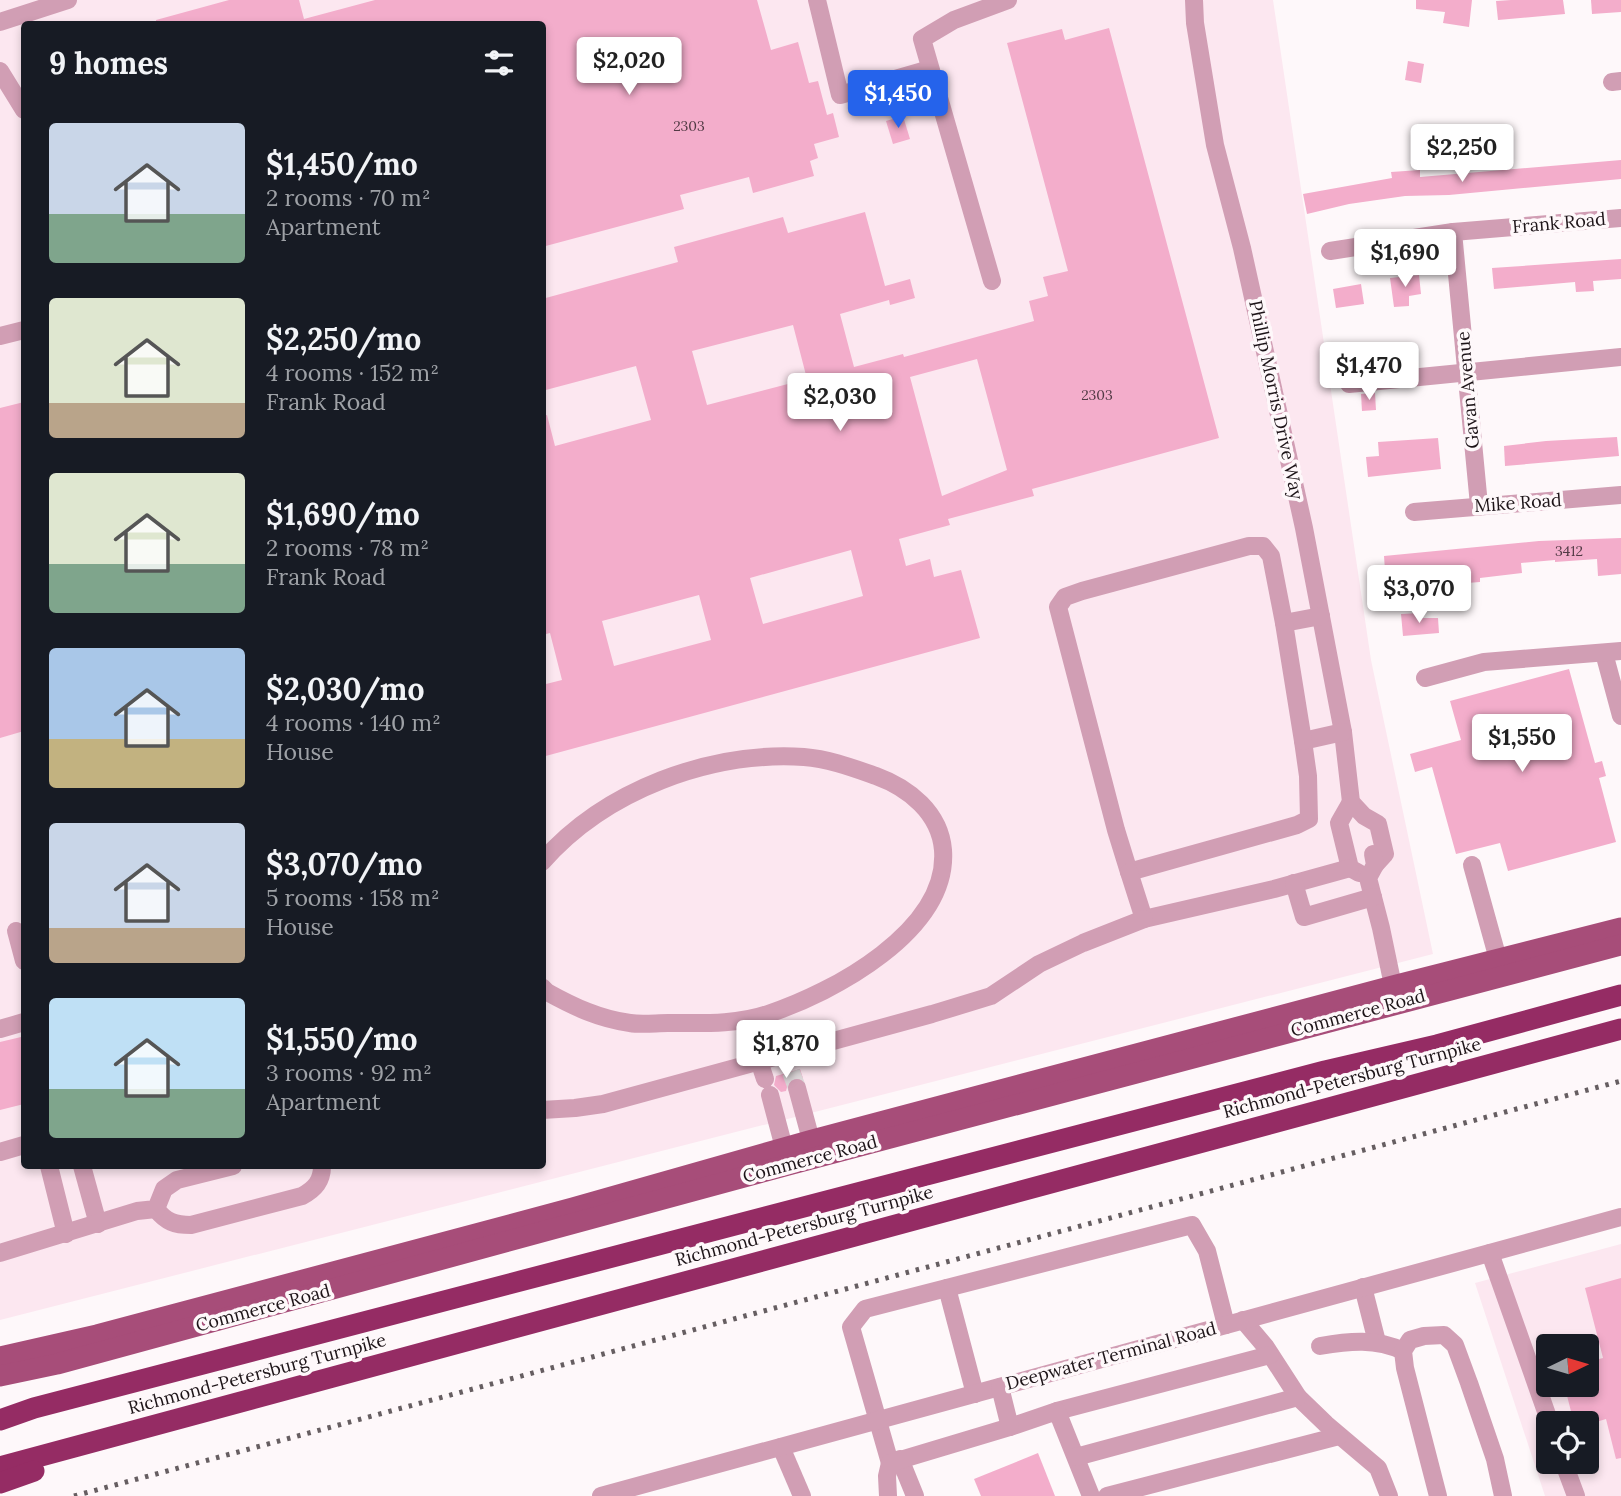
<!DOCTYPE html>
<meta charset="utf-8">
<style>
:root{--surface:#171b24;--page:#242831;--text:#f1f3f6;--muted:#9ea1a6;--accent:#2563eb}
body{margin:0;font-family:Lora,serif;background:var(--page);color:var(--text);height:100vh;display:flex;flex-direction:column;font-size:26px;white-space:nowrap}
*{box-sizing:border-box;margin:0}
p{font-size:23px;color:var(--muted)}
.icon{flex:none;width:38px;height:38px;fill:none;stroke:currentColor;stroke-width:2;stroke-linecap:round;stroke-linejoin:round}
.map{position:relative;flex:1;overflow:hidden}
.drawer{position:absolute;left:21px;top:21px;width:525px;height:1148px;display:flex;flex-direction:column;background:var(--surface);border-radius:7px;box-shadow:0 4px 10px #0003}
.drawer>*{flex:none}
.needle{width:46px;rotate:85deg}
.controls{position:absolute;left:1536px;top:1334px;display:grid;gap:14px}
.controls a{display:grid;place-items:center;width:63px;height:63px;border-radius:7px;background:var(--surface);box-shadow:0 4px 10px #0003;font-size:35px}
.price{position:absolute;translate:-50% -60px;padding:0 16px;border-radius:7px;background:#fff;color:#222;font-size:23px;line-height:46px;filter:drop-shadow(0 2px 4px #0008)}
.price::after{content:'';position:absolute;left:50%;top:42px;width:21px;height:16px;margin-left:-10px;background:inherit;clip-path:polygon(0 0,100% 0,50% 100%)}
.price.on{background:var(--accent);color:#fff}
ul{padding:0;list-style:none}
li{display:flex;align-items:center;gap:21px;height:175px;padding:0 28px}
li span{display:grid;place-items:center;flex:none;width:196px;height:140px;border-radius:7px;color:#555}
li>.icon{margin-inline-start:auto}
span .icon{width:84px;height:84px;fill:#fffc;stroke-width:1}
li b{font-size:30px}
h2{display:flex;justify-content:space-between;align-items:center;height:84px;padding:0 28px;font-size:30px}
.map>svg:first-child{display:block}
.built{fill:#fce7f0;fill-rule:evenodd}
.building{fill:#f3adcb;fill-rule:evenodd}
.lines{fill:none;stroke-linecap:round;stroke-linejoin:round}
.minor-tunnel{stroke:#dcd6d8;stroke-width:18;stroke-dasharray:18 9;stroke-linecap:butt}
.minor{stroke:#d19eb4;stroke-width:18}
.major{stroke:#a74d79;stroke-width:21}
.highway{stroke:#952c64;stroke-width:21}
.rail{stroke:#665e61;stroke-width:5;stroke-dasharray:3.5 7;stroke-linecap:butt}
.labels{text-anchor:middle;stroke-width:7;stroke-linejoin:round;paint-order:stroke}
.number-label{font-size:14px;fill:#523a45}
.street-label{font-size:18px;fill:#1d1418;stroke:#fef8fa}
</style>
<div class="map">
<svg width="1621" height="1496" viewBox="0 0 1621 1496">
<rect width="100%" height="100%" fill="#fef8fa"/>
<!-- built -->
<g class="built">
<path d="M0 0H1273L1371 660 1433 954 0 1320ZM24 24H542V1166H24Z"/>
<path d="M1621 1244V1496H1545L1475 1283ZM1549 1346H1587V1384H1549ZM1549 1423H1587V1461H1549Z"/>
</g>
<!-- building -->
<g class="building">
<polygon points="229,0 299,0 304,19 375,0 757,0 771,50 798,42 809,83 818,81 827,115 833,113 839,137 814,144 818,158 810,161 814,176 753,193 749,177 680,195 684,209 542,247 542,24 156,24 156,20"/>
<polygon points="1416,0 1472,0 1469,27 1443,23 1445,12 1416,9"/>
<polygon points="1511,0 1563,0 1565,14 1498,20 1496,1"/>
<polygon points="1591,0 1621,0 1621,12 1592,14"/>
<path d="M1109 28 1219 438 1032 489 1034 496 948 519 950 525 899 539 906 566 930 559 934 577 961 570 980 638 542 757V685L562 680 550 633 542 635V416L547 415 555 446 651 420 636 366 542 391V299L678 262 674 247 783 217 788 233 865 212 885 286 910 279 915 298 890 305 889 300 840 314 854 367 903 354 904 357 1034 321 1029 301 1048 296 1043 277 1068 271 1007 43 1062 29 1065 40ZM793 325 807 379 707 405 692 351ZM977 359 1007 470 942 496 910 377ZM851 550 863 596 763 624 750 578ZM699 595 711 640 614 666 602 621Z"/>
<polygon points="1408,61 1424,64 1421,83 1405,80"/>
<polygon points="903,116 910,139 893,144 886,121"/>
<polygon points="1621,160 1621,179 1449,195 1405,196 1349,204 1307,214 1303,194 1392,178 1391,172 1420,170 1420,177"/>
<polygon points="1621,259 1621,279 1593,281 1594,291 1576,292 1575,282 1494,289 1492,268"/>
<polygon points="1419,275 1421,294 1409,296 1409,306 1394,307 1390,278"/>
<polygon points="1361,284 1364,304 1336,308 1333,289"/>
<polygon points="1375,393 1376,410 1362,411 1361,394"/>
<polygon points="24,402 24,731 0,738 0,408"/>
<polygon points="1617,437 1619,456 1505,466 1504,446 1546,441"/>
<polygon points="1438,438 1441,469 1368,477 1366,457 1379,456 1378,442"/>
<polygon points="1621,538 1621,574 1598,576 1597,559 1555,562 1555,560 1521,563 1522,573 1480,578 1480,582 1429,586 1429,582 1386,585 1384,556 1539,541"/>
<polygon points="1420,613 1420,618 1438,618 1439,633 1403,636 1401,614"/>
<polygon points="1569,669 1595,763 1602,761 1606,776 1599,778 1616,842 1508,871 1500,843 1456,854 1432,767 1415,772 1410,754 1461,740 1450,701"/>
<polygon points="21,1037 24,1051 24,1104 0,1110 0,1042"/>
<polygon points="800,1069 803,1078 795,1077 789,1080 786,1091 781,1092 774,1085 776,1076"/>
<polygon points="1621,1278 1621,1458 1616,1459 1606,1419 1593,1423 1574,1423 1564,1384 1587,1384 1587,1362 1603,1358 1585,1288"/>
<polygon points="1038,1453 1055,1496 981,1496 974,1479"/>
</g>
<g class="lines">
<!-- minor-tunnel -->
<polyline class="minor-tunnel" points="791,1072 797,1088"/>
<!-- minor -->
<g class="minor">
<polyline points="817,0 840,95 930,69"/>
<polyline points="1194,0 1195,23 1215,145 1242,248 1304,528 1343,732 1351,802 1364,816 1378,824 1385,854 1375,865"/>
<polyline points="0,22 68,0"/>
<polyline points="0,71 24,110"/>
<polyline points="1612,82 1621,81"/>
<polyline points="1453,232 1479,505"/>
<polyline points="1330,251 1453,232 1621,218"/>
<polyline points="992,281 922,39 954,20 1008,0"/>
<polyline points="0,336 24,330"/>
<polyline points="1349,384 1621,357"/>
<polyline points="1414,512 1621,495"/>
<polyline points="1321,616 1284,623 1271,556 1263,546 1249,546 1082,591 1065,597 1058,607 1116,830 1129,872 1297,825 1309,819 1308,776 1303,741 1343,732"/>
<polyline points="1284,623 1303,741"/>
<polyline points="1604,653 1621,716"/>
<polyline points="1425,678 1484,662 1621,651"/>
<polyline points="1351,802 1339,823 1350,868 1359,873"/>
<polyline points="1373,854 1375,865 1368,878 1381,928 1396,1000"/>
<path d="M542 862C605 790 710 751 804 757 829 759 853 768 876 776 909 788 940 813 943 850 949 931 832 993 768 1014 736 1025 700 1023 668 1023 656 1023 642 1025 630 1023 600 1019 574 1007 547 992L542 987"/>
<polyline points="1472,865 1501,970"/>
<polyline points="1129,872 1144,919 1274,889 1350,868"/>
<polyline points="1294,883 1304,917 1373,897"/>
<polyline points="16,931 24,961"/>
<polyline points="766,1015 777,1056"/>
<polyline points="0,1029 24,1022"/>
<polyline points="759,1061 765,1079"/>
<polyline points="797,1088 814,1151"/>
<polyline points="770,1095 787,1159"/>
<polyline points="542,1110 575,1108 603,1104 932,1014 991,996 1039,964 1083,943 1144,919"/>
<polyline points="0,1152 24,1145"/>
<polyline points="49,1166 66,1234"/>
<polyline points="82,1166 98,1224"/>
<path d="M156 1209C166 1222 175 1225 191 1225L302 1196C315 1189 322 1181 322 1166"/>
<polyline points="0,1253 137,1211 156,1209 164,1189 177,1180 233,1166"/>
<polyline points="1490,1253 1550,1423"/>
<polyline points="1363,1287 1377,1342"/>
<polyline points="947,1288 975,1394"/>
<polyline points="1243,1320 1265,1346 1298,1397 1326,1424 1378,1468 1389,1496"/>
<path d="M1320 1346C1349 1341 1376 1338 1403 1351"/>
<polyline points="1057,1411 1270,1355"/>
<polyline points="1010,1427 1057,1411 1091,1496"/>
<polyline points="781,1447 802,1496"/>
<polyline points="1076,1457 1298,1397"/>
<polyline points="900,1459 915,1496"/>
<polyline points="1563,1461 1576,1496"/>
<polyline points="890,1463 851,1327 865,1309 1192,1225 1207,1251 1226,1325"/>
<polyline points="601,1496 1621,1217"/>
<polyline points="888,1496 887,1476 890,1463 1010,1427 1000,1387"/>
<polyline points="1107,1496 1339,1436"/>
<polyline points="1438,1496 1405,1368 1403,1351 1410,1340 1424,1336 1444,1335 1455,1345 1469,1383 1495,1459 1503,1496"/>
</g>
<!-- major -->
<g class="major">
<polyline points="0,1357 97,1335 573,1208 812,1140 1393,986 1621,928"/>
<polyline points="0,1376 57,1364 788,1165 1621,945"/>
</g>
<!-- highway -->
<g class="highway">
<polyline points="0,1420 34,1408 1325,1071 1437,1045 1621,995"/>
<polyline points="0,1467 1621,1029"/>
<polyline points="0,1483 34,1471"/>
</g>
<!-- rail -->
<polyline class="rail" points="74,1496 1621,1081"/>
</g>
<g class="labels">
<!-- number labels -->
<g class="number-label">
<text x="689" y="131">2303</text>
<text x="1097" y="400">2303</text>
<text x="1569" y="556">3412</text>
</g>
<!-- street labels -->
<g class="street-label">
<text transform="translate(1559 223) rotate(-5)" y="6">Frank Road</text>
<text transform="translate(1468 390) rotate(-95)" y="6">Gavan Avenue</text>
<text transform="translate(1276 400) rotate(78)" y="6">Phillip Morris Drive Way</text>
<text transform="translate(1518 503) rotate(-4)" y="6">Mike Road</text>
<text transform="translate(1358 1013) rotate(-15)" y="6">Commerce Road</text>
<text transform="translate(1352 1078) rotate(-15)" y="6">Richmond-Petersburg Turnpike</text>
<text transform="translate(810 1159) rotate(-15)" y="6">Commerce Road</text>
<text transform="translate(804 1226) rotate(-15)" y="6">Richmond-Petersburg Turnpike</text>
<text transform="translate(263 1308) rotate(-15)" y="6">Commerce Road</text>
<text transform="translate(1111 1356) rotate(-15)" y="6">Deepwater Terminal Road</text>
<text transform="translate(257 1374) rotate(-15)" y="6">Richmond-Petersburg Turnpike</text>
</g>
</g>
</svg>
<div class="controls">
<a><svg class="needle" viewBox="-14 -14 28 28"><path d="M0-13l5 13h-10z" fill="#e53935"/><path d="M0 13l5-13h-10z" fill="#9ea1a6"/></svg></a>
<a><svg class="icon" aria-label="locate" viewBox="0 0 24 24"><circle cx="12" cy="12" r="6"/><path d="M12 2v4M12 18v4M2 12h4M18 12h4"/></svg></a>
</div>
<b class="price" style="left:629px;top:97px">$2,020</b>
<b class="price on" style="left:898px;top:130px">$1,450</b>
<b class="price" style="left:1462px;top:184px">$2,250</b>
<b class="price" style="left:1405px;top:289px">$1,690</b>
<b class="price" style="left:1369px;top:402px">$1,470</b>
<b class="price" style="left:840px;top:433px">$2,030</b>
<b class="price" style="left:1419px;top:625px">$3,070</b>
<b class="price" style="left:1522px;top:774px">$1,550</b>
<b class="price" style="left:786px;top:1080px">$1,870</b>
<section class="drawer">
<h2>9 homes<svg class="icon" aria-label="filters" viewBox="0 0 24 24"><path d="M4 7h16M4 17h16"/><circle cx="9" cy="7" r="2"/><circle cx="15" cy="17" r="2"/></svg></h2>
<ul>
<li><span style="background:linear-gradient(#c9d6e8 65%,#7fa58c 0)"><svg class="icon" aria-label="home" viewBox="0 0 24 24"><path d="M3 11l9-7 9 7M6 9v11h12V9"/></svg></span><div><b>$1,450/mo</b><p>2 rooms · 70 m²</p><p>Apartment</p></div></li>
<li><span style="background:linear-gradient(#dfe7d0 75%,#b9a48a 0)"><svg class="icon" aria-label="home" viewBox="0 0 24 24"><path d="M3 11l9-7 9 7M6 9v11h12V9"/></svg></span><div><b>$2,250/mo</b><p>4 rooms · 152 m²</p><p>Frank Road</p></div></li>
<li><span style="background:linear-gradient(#dfe7d0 65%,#7fa58c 0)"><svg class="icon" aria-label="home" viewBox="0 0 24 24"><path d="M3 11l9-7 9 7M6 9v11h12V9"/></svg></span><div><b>$1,690/mo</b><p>2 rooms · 78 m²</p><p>Frank Road</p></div></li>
<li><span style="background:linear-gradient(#a9c7e8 65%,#c2b280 0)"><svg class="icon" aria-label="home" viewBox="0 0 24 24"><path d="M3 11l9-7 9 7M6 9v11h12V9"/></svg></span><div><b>$2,030/mo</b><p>4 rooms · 140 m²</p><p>House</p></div></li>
<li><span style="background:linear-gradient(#c9d6e8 75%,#b9a48a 0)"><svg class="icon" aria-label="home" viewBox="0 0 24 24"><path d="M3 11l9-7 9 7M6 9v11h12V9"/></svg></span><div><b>$3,070/mo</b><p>5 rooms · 158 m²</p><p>House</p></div></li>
<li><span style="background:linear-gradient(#bfe0f5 65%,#7fa58c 0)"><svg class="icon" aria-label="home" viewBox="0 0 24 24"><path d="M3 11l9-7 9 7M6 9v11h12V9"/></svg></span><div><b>$1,550/mo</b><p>3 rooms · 92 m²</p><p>Apartment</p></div></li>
</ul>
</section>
</div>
